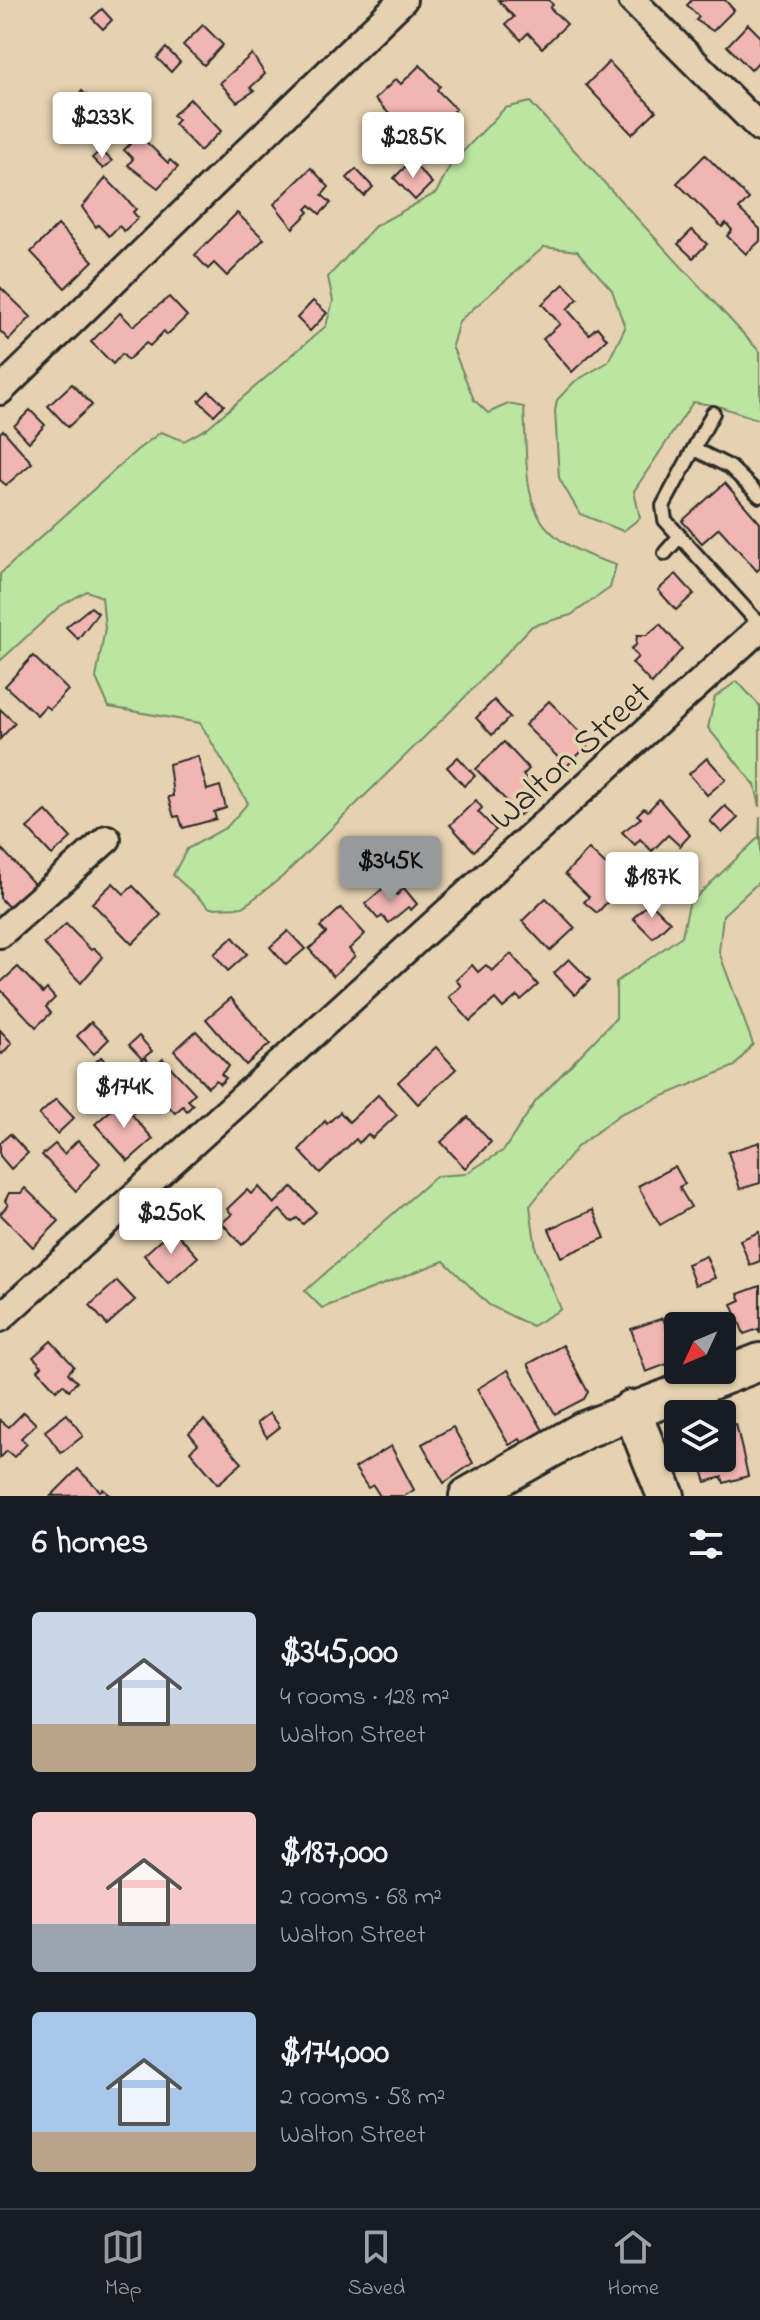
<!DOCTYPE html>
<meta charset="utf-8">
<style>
:root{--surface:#171b24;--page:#242831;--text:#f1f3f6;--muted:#9ea1a6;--line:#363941;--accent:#98999b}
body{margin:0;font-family:"Indie Flower",sans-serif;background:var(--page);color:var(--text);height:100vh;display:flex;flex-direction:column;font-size:30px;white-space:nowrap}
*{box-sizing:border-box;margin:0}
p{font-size:26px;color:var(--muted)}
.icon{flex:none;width:44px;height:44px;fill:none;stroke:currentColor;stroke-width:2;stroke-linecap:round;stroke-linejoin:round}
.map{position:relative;height:1496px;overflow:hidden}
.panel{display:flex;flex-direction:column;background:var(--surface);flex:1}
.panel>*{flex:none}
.needle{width:52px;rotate:226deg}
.buttons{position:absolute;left:664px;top:1312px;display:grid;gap:16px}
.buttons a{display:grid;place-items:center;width:72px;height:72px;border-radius:8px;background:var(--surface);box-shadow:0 2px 6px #0004;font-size:40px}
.price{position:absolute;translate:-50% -68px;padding:0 18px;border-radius:8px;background:#fff;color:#222;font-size:26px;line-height:52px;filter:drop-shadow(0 2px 4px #0008)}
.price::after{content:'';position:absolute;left:50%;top:48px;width:24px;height:18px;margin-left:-12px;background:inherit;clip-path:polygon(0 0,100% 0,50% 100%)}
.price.active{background:var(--accent);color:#111}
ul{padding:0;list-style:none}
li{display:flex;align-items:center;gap:24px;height:200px;padding:0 32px}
li span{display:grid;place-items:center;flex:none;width:224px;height:160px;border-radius:8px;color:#555}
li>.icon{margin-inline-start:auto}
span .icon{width:96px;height:96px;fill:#fffc;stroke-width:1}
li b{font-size:34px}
h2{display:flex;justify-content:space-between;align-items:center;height:96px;padding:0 32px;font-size:34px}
.menu{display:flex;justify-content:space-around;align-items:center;height:112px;border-top:2px solid var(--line);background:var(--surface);font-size:22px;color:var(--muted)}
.menu a{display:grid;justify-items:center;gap:4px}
.menu .active{color:var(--accent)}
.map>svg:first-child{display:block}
.green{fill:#bce5a2;stroke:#748866;stroke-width:2}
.building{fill:#f2b6b2;stroke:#2b2b2b;stroke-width:2}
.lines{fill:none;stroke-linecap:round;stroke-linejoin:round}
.lane-casing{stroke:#2b2b2b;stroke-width:18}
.street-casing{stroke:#2b2b2b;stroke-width:32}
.secondary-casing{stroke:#2b2b2b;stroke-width:42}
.lane{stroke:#e6d2b0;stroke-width:12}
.street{stroke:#e6d2b0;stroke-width:26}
.secondary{stroke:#e6d2b0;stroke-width:36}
.labels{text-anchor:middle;stroke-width:7;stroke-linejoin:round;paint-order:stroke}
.street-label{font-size:36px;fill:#2b2b2b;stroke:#e6d2b0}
</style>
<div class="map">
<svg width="760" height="1496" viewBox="0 0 760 1496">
<rect width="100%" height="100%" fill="#e6d2b0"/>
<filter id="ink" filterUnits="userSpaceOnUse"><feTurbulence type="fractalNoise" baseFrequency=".0125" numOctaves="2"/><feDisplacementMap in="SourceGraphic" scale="16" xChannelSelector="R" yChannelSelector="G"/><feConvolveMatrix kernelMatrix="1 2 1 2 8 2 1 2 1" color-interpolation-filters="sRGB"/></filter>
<g filter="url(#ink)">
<!-- green -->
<g class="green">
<path d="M530 102 760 352V420L718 406 693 402 634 491 640 518 623 531 580 514 559 478 555 411 557 400 574 382 608 362 625 328 612 290 577 251 544 247 459 321 452 346 474 400 488 413 508 404 524 407C529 495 517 535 616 565L610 588 571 615 532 626 463 699 282 877 243 907 210 908 173 875 187 849 227 827 248 803 200 723 109 707 96 678 105 628 102 597 87 591 59 607 0 661V574L137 450 161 432 184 441 206 429 326 326 333 301 328 277 375 226 436 193 451 164 505 108Z"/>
<polygon points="737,681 760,706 760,807 755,785 708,728 715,697"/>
<polygon points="760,816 760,881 723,915 719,952 753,1044 735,1066 620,1114 577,1147 530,1206 536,1250 561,1309 532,1326 489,1305 444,1261 322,1308 305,1291 436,1176 465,1174 504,1150 536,1101 616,1018 616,982 682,936 689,904 759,837"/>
</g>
<!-- building -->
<g class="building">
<polygon points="498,0 549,0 553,5 550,8 567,24 542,48 528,33 521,40 506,24 514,17"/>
<polygon points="692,0 725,0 734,10 713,31 696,20 699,17 687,5"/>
<polygon points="102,9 112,20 103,29 92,18"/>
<polygon points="748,24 760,36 760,60 751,70 727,46"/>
<polygon points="203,25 223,45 204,65 183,45"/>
<polygon points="166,48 180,62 171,72 157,58"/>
<polygon points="252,54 265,74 250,88 254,91 237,102 220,83"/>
<polygon points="609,62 656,111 632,134 586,85"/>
<polygon points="420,65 440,86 437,90 456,109 440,124 433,117 417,132 403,118 398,123 375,99 396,79 401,84"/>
<polygon points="82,91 102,111 87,127 67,107"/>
<polygon points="190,99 221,131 200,151 174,124 178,120 173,115"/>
<polygon points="139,135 168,163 170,160 178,167 158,188 128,165 133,159 124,150"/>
<polygon points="101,150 112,161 103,169 92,158"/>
<polygon points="705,155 749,199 739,209 760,229 760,241 746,254 727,236 732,230 726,223 722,227 677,183"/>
<polygon points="411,161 432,183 415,200 394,178"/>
<polygon points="311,168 329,187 322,195 331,203 320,214 310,205 306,209 309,212 293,228 274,204"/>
<polygon points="356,169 373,187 364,196 347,178"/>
<polygon points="106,178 136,209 133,212 138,218 124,231 119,226 109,236 98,225 96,227 82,207"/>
<polygon points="237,213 264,239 227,276 214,263 208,269 195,255"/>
<polygon points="58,225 93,261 65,288 31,252"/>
<polygon points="692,230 707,244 693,258 678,244"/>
<polygon points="564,284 578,299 567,309 589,334 597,327 607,339 572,372 543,339 560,324 542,304"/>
<polygon points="0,287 31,317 9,340 0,331"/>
<polygon points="169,297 187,316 167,335 164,331 150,346 146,343 128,360 122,354 113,364 91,342 120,313 133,326"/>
<polygon points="313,301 327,313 310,331 297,318"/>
<polygon points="72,384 92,405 68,427 48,406"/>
<polygon points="209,391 224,405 214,415 199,401"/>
<polygon points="30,410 45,425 29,442 14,426"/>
<polygon points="3,430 32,463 6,485 0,480 0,433"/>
<polygon points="725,483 760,523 760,568 757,571 719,528 702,543 682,521"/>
<polygon points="676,574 694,594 676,610 658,590"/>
<polygon points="91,607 98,613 78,639 66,627"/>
<polygon points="660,624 682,649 652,684 632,663 638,657 631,649 636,645 637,635 647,635"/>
<polygon points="33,656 68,690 50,709 45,706 37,715 5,686"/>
<polygon points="494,700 510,717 492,735 476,718"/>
<polygon points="549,701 585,737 582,740 588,745 567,766 525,725"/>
<polygon points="0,709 15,723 0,739"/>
<polygon points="504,742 529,769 523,775 537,789 528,798 533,803 520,815 476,769"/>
<polygon points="198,756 207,790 220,786 226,808 214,812 216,819 183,828 179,816 174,817 168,797 173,796 169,764"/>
<polygon points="458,757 475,776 464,786 447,767"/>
<polygon points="707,758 726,779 707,795 689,774"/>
<polygon points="659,799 690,835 680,846 668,835 652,851 640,839 635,845 622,832 641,818 637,815 644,808 648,811"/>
<polygon points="476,800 482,808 478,812 496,830 474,851 450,825"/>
<polygon points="725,806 738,818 722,833 710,821"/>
<polygon points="46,811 71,838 52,855 27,828"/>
<polygon points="0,847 36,886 11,910 0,898"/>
<polygon points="589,849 625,883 597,913 584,902 589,897 565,874"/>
<polygon points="113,883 124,894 133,886 161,915 132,944 92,903"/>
<polygon points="388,884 397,895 404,888 417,904 411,910 408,907 389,923 382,916 378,919 365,904"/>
<polygon points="546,898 575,928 550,951 522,921"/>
<polygon points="650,902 670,922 653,938 633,918"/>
<polygon points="341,908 365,934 349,949 355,956 333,976 309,949 326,933 320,927"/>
<polygon points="66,924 91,950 94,948 103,957 81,983 44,944"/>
<polygon points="288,931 305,949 286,965 270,947"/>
<polygon points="233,937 247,954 228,971 214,954"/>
<polygon points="511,954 538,985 521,1000 517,996 503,1008 495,999 470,1021 449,997 461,986 456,980 472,965 478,972 486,965 492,971"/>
<polygon points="569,959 590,980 575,995 554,973"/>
<polygon points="18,967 43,993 47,989 55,998 46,1007 51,1013 36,1027 0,989 0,983"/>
<polygon points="231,998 270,1044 246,1065 206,1019"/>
<polygon points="91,1022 109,1039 94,1054 77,1036"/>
<polygon points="0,1030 12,1043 2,1054 0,1052"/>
<polygon points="196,1031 229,1066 221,1074 226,1078 220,1084 216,1080 208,1087 174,1051"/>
<polygon points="139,1036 152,1051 142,1059 129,1045"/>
<polygon points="436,1047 456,1069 418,1104 398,1082"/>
<polygon points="101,1057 119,1077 101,1094 83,1074"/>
<polygon points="145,1058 154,1068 163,1059 195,1093 188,1100 193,1105 187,1111 183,1106 175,1113 133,1068"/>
<polygon points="378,1095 397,1115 372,1138 368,1134 359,1143 356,1139 320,1173 299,1150 325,1121 327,1124 340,1112 349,1122"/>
<polygon points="56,1099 74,1118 57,1134 39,1115"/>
<polygon points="124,1099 135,1111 132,1115 153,1139 128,1161 95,1124"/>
<polygon points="468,1117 491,1142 465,1168 441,1142"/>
<polygon points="10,1134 28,1153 11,1169 0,1156 0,1143"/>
<polygon points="78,1140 100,1163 76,1191 42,1155 55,1144 64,1154"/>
<polygon points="760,1142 760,1183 740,1189 728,1152"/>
<polygon points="675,1166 685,1184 679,1187 691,1207 660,1225 638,1186"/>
<polygon points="259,1187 274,1204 292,1187 316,1212 303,1224 297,1218 291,1222 280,1210 242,1245 222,1223 232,1214 227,1209 247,1190 251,1194"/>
<polygon points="25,1188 59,1221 33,1247 0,1214 8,1205 5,1201 9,1193 21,1193"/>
<polygon points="593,1210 605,1238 561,1257 549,1229"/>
<polygon points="173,1229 198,1257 168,1283 144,1255"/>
<polygon points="759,1232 760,1261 750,1265 740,1240"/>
<polygon points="706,1256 715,1278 695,1285 687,1264"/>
<polygon points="117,1281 135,1300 107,1325 90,1305"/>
<polygon points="760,1286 760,1334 758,1329 744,1334 732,1304 741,1300 738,1294"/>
<polygon points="718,1314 723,1327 688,1326 688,1325"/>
<polygon points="663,1318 678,1360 646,1372 631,1329"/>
<polygon points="51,1341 74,1366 68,1373 77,1382 69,1390 63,1384 56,1390 38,1370 42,1366 33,1357"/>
<polygon points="563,1345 588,1392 584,1399 555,1414 528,1364"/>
<polygon points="508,1370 544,1432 523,1444 520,1439 509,1445 477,1389"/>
<polygon points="24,1412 36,1424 21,1438 27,1444 14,1457 7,1451 0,1458 0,1420 9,1427"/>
<polygon points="270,1413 280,1427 267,1437 257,1423"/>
<polygon points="67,1414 83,1436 61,1453 45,1431"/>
<polygon points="204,1420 242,1463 218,1484 190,1451 198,1444 189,1433"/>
<polygon points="736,1424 748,1476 724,1483 722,1477 706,1482 698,1458 722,1458 722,1428"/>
<polygon points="453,1427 473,1463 444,1483 422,1444"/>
<polygon points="391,1446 414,1490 404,1496 380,1496 373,1485 368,1488 355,1468"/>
<polygon points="78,1469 100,1491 103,1489 110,1495 51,1496"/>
</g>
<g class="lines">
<defs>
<g id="lane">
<polyline points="713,413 663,506 665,520 760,625"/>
<polyline points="694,449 730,467 760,496"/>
<polyline points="665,553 680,536"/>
</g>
<g id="street">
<polyline points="632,0 760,128"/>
<polyline points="0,391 403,0"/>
<polyline points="0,934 107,839"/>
<polyline points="0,1318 760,628"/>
</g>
<g id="secondary">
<polyline points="631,1409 666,1496"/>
<polyline points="468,1496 584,1430 760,1362"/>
</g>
</defs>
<!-- lane casing -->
<use href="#lane" class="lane-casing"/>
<!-- street casing -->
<use href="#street" class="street-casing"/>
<!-- secondary casing -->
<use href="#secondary" class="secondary-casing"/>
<!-- lane -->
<use href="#lane" class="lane"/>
<!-- street -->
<use href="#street" class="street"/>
<!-- secondary -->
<use href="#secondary" class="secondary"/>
</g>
</g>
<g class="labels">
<!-- street labels -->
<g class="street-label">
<text transform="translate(569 754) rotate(-42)" y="13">Walton Street</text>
</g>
</g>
</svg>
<div class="buttons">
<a><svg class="needle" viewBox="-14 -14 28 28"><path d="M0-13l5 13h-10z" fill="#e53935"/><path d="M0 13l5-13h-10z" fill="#9ea1a6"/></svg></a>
<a><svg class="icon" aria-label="layers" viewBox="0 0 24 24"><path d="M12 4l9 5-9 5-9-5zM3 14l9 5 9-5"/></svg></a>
</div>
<b class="price" style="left:102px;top:160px">$233K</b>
<b class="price" style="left:413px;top:180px">$285K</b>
<b class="price active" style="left:390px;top:904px">$345K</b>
<b class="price" style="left:652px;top:920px">$187K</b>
<b class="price" style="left:124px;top:1130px">$174K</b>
<b class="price" style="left:171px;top:1256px">$250K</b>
</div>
<section class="panel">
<h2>6 homes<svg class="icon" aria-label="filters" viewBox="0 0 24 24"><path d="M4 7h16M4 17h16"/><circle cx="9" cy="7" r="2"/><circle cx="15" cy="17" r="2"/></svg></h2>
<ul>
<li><span style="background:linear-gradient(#c9d6e8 70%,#b9a48a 0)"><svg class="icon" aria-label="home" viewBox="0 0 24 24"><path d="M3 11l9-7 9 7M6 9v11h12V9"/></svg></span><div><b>$345,000</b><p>4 rooms · 128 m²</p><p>Walton Street</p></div></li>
<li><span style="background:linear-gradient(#f6c9c9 70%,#9aa5b1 0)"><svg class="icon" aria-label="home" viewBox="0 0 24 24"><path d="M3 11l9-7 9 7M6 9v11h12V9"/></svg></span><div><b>$187,000</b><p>2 rooms · 68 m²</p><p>Walton Street</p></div></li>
<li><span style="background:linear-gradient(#a9c7e8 75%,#b9a48a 0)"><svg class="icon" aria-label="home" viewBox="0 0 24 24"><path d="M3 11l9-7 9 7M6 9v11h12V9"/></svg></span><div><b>$174,000</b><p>2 rooms · 58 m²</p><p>Walton Street</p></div></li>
</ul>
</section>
<nav class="menu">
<a class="active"><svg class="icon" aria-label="map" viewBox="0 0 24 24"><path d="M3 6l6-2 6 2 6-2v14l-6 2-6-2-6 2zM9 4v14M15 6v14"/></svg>Map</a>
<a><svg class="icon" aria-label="saved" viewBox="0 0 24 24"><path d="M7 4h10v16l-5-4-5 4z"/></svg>Saved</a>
<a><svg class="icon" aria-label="home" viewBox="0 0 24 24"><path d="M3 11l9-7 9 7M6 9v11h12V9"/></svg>Home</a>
</nav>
